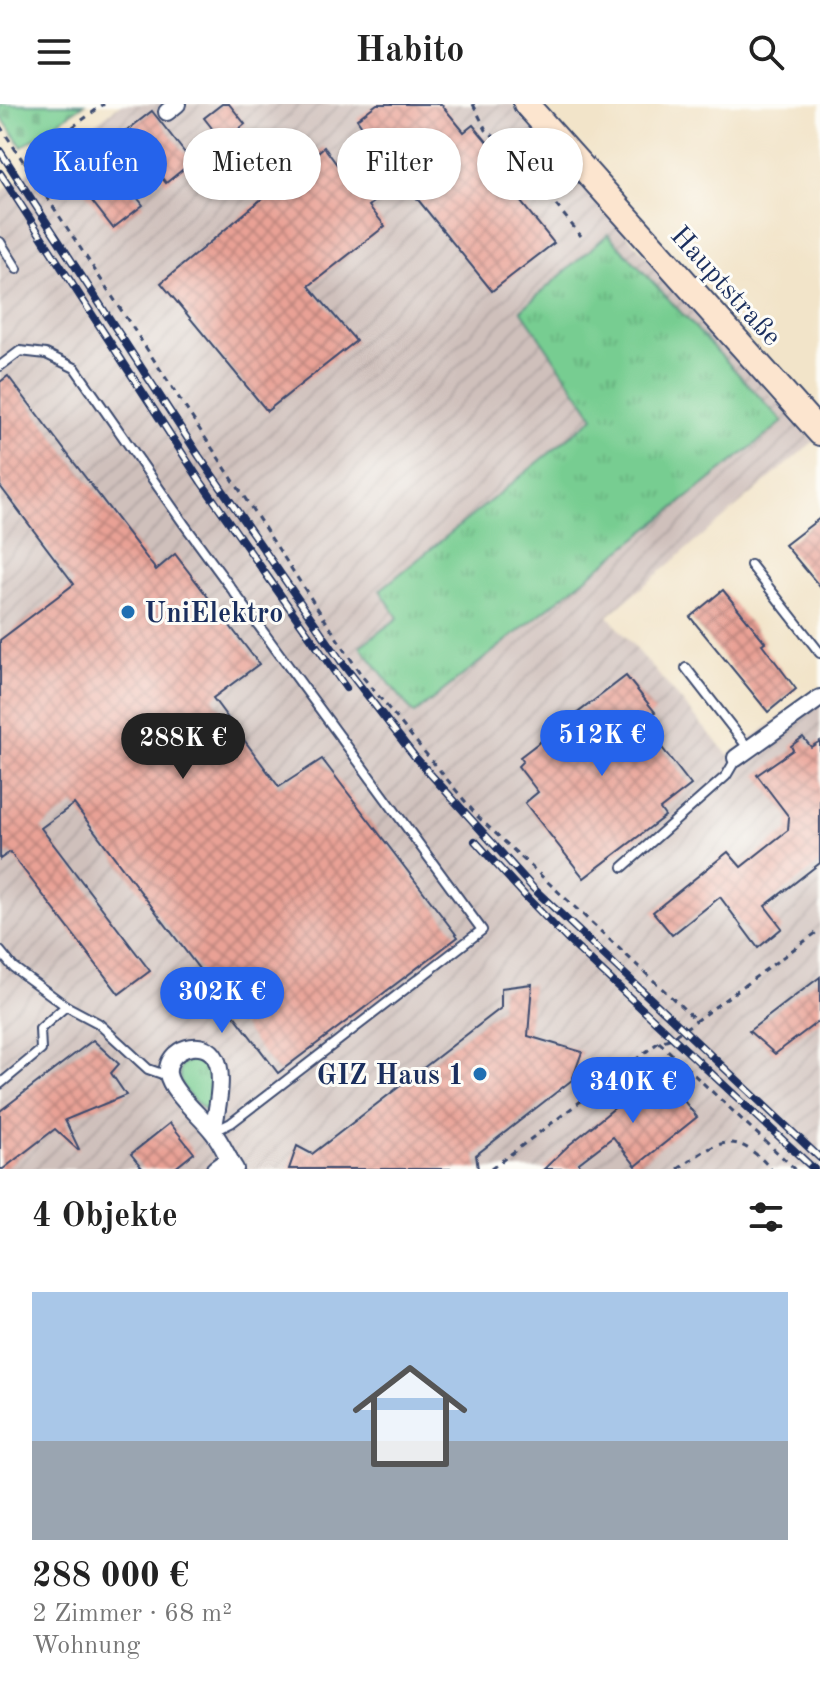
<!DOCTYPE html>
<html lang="de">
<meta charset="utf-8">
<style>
:root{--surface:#fff;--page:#f6f6f6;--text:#222;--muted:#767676;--line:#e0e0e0;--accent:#2563eb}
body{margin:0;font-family:"Old Standard TT",serif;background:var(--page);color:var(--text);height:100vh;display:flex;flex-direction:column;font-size:30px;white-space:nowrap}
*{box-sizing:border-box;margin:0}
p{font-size:26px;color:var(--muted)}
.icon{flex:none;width:44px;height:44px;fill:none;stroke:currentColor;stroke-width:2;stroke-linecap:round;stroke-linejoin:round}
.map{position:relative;height:1065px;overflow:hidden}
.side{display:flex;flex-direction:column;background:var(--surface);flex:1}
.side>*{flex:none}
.top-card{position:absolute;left:24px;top:24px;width:772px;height:72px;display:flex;gap:16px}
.price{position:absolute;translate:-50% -68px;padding:0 18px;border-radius:28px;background:var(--accent);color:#fff;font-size:26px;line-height:52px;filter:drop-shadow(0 2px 4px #0008)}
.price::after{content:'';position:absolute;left:50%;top:48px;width:24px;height:18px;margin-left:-12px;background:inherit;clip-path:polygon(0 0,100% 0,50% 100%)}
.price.active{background:#222;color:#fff}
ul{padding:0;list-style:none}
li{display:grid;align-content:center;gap:16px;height:424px;padding:0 32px}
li+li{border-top:2px solid var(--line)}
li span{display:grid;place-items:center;height:248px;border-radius:0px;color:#555}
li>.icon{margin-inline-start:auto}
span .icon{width:144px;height:144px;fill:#fffc;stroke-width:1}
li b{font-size:34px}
h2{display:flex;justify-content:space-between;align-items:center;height:96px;padding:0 32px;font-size:34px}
.chip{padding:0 28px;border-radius:36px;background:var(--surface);box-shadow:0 2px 6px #0004;font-size:28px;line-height:72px}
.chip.active{background:var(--accent);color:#fff}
header{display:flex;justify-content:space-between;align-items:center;height:104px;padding:0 32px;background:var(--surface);font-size:36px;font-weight:700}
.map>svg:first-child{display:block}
.industrial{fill:url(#industrial-furrows)}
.grass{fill:url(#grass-tufts);stroke:#497e78;stroke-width:2}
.cemetery{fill:url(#cemetery-stones);stroke:#497e78;stroke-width:2}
.building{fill:url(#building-cross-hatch)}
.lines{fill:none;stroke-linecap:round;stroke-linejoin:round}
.lane-casing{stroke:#3b4a6e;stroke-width:12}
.street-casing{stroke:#3b4a6e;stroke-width:20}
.secondary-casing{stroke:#3b4a6e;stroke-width:28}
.path{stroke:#3b4a6e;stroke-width:3;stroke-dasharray:6 6;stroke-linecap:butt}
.lane{stroke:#fff;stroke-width:8}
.street{stroke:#fff;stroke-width:16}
.secondary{stroke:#fce5cf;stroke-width:24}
.rail-casing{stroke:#1b2f5e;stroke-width:8}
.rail{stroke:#fdfcf7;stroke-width:5;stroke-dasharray:15;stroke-linecap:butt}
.poi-dot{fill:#1f6fb2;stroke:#fdfcf7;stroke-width:3}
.labels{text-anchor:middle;stroke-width:6;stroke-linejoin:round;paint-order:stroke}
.street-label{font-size:28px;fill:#1b2f5e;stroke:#fdfcf7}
.poi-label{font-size:28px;font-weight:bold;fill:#1b2f5e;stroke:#fdfcf7;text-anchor:start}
</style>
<header><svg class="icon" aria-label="menu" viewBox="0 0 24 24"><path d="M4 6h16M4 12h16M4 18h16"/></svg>Habito<svg class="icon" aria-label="search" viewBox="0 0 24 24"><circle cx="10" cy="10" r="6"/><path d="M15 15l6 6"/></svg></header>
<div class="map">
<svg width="820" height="1065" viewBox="0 0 820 1065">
<defs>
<pattern id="industrial-furrows" width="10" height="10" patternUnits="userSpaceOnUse" patternTransform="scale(2)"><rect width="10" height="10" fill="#cfc0bb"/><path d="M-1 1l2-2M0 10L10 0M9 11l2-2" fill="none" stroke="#b1a5a3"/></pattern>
<pattern id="grass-tufts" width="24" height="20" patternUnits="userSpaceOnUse" patternTransform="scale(2)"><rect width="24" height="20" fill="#77cd91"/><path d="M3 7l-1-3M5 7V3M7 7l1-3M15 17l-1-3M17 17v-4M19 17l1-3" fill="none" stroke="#66b07f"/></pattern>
<pattern id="cemetery-stones" width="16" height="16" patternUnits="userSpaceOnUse" patternTransform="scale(2)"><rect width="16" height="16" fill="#77cd91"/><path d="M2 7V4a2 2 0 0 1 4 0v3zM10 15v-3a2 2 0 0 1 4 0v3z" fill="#66b07f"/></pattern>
<pattern id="building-cross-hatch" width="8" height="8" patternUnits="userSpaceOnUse" patternTransform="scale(2)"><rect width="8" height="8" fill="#e9a195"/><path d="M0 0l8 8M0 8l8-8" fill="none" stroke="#bc847d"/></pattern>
</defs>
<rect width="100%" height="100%" fill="#fdfcf7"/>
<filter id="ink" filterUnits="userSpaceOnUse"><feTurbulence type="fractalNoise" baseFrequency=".0125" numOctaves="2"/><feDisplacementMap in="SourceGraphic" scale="16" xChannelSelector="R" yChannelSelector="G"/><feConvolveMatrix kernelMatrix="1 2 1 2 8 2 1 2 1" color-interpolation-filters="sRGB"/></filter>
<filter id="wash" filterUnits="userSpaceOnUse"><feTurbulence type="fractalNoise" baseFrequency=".006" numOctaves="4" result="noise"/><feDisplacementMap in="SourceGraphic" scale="32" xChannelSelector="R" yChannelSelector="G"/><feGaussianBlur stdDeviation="1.8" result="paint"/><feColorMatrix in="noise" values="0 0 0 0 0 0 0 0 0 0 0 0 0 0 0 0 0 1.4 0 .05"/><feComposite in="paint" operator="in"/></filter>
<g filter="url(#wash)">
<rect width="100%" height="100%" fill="#f2e4c9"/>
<!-- industrial -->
<polygon class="industrial" points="121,0 512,0 601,102 814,337 608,512 728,651 820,585 820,1065 0,1065 0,89"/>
<!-- grass -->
<g class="grass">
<polygon points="608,130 783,318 414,610 360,542 398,514 380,486 594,313 521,206"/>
<path d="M191 955 203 957C217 971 212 991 209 1009 194 997 174 983 181 962Z"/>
</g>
<!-- cemetery -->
<polygon class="cemetery" points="0,0 84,0 22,43 0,11"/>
<g id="blocks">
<!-- building -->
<g class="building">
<polygon points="222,0 229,0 245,20 223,38 204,14"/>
<polygon points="377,0 441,0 464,28 473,21 493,45 484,52 554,139 492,187 402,76 369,102 385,122 309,182 356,237 267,307 161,179 324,43 338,62 371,35 357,15"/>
<polygon points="152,7 192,58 166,79 125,28"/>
<polygon points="100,46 143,101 113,124 70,69"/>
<polygon points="8,272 156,466 175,450 259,560 213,594 279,683 322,655 458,833 278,969 74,700 41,724 150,867 119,890 10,748 0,755 0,536 74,480 0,382 0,278"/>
<polygon points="820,414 820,483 785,441"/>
<polygon points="723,486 765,538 762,540 796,585 768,608 690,513"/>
<polygon points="626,572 655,608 642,618 691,681 660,705 665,712 584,774 525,699 538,688 518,662 523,657 520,653"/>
<polygon points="803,633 811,643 820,637 820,759 765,802 782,824 758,844 720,793 672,831 653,808 728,748 741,763 788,726 789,713 757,671 793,646 791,642"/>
<polygon points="820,873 820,916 775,950 749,927"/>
<polygon points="532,880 528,932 582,948 572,976 476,1051 478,1065 289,1065 297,1042 312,1050 501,904 501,884"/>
<polygon points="93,936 119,960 111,969 126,991 65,1016 79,1045 78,1046 55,1025 3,1065 0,1065 0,1007"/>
<polygon points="660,967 697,1013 636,1062 613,1033 579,1059 580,1065 544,1065 569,1041"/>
<polygon points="170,1019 194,1049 174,1065 143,1065 131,1050"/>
</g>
</g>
</g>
<g filter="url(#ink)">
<use href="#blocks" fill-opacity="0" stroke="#3b4a6e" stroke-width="2"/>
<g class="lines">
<defs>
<g id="lane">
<polyline points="0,138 17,165"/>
<polyline points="0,262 20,247 46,250 75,264 184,420 482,826 231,1019 213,1028"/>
<polyline points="751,461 820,549"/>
<polyline points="686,564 749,645"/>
<polyline points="623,763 726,672 736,655"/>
<polyline points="0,847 13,863 66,902 98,919 148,965 168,972"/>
<polyline points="0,980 41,946 40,925 66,902"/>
</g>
<g id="street">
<polyline points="167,8 177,0"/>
<polyline points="736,654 820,594"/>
<path d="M213 1028C216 1009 225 972 216 955 205 932 165 944 168 970 171 988 202 1013 213 1028 222 1039 227 1053 235 1065"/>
<polyline points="215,1065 229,1055"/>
</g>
<polyline id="secondary" points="526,0 820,329"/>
</defs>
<!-- lane casing -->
<use href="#lane" class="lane-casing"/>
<!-- street casing -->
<use href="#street" class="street-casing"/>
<!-- secondary casing -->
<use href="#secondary" class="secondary-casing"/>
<!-- path -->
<g class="path">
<polyline points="473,0 486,26 514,49 581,132"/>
<polyline points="0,22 362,572 478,713 697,917"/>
<polyline points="24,59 104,0"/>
<polyline points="659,938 795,1065"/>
<polyline points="615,971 631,991"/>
<polyline points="491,1065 659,938 669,935 690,921 820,826"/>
<path d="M678 1065C717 1037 735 1024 771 1065"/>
</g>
<!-- lane -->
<use href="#lane" class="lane"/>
<!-- street -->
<use href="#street" class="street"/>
<!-- secondary -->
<use href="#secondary" class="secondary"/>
<defs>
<g id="rail">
<polyline points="0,47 199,352 343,560 415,653 534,785 820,1054"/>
<polyline points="0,69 201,378 346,584"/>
<polyline points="475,737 528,795 567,835 814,1065"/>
</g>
</defs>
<!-- rail casing -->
<use href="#rail" class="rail-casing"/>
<!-- rail -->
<use href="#rail" class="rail"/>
</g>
</g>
<!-- markers -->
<g class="poi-dot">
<circle cx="128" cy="508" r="8"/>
<circle cx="480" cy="970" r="8"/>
</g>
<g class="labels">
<!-- street labels -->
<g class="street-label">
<text transform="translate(727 181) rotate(48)" y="10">Hauptstraße</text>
</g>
<!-- poi labels -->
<g class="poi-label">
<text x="144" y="518">UniElektro</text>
<text x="464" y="980" text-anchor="end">GIZ Haus 1</text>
</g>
</g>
</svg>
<b class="price" style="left:602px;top:674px">512K €</b>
<b class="price active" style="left:183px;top:677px">288K €</b>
<b class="price" style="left:222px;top:931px">302K €</b>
<b class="price" style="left:633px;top:1021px">340K €</b>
<div class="top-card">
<a class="chip active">Kaufen</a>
<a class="chip">Mieten</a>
<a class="chip">Filter</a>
<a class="chip">Neu</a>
</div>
</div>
<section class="side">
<h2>4 Objekte<svg class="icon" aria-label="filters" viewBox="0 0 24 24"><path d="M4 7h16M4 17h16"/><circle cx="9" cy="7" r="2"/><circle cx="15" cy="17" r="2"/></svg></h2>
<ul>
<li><span style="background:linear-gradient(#a9c7e8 60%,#9aa5b1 0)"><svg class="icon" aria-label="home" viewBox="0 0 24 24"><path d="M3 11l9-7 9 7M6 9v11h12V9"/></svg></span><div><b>288 000 €</b><p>2 Zimmer · 68 m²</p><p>Wohnung</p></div></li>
</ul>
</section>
